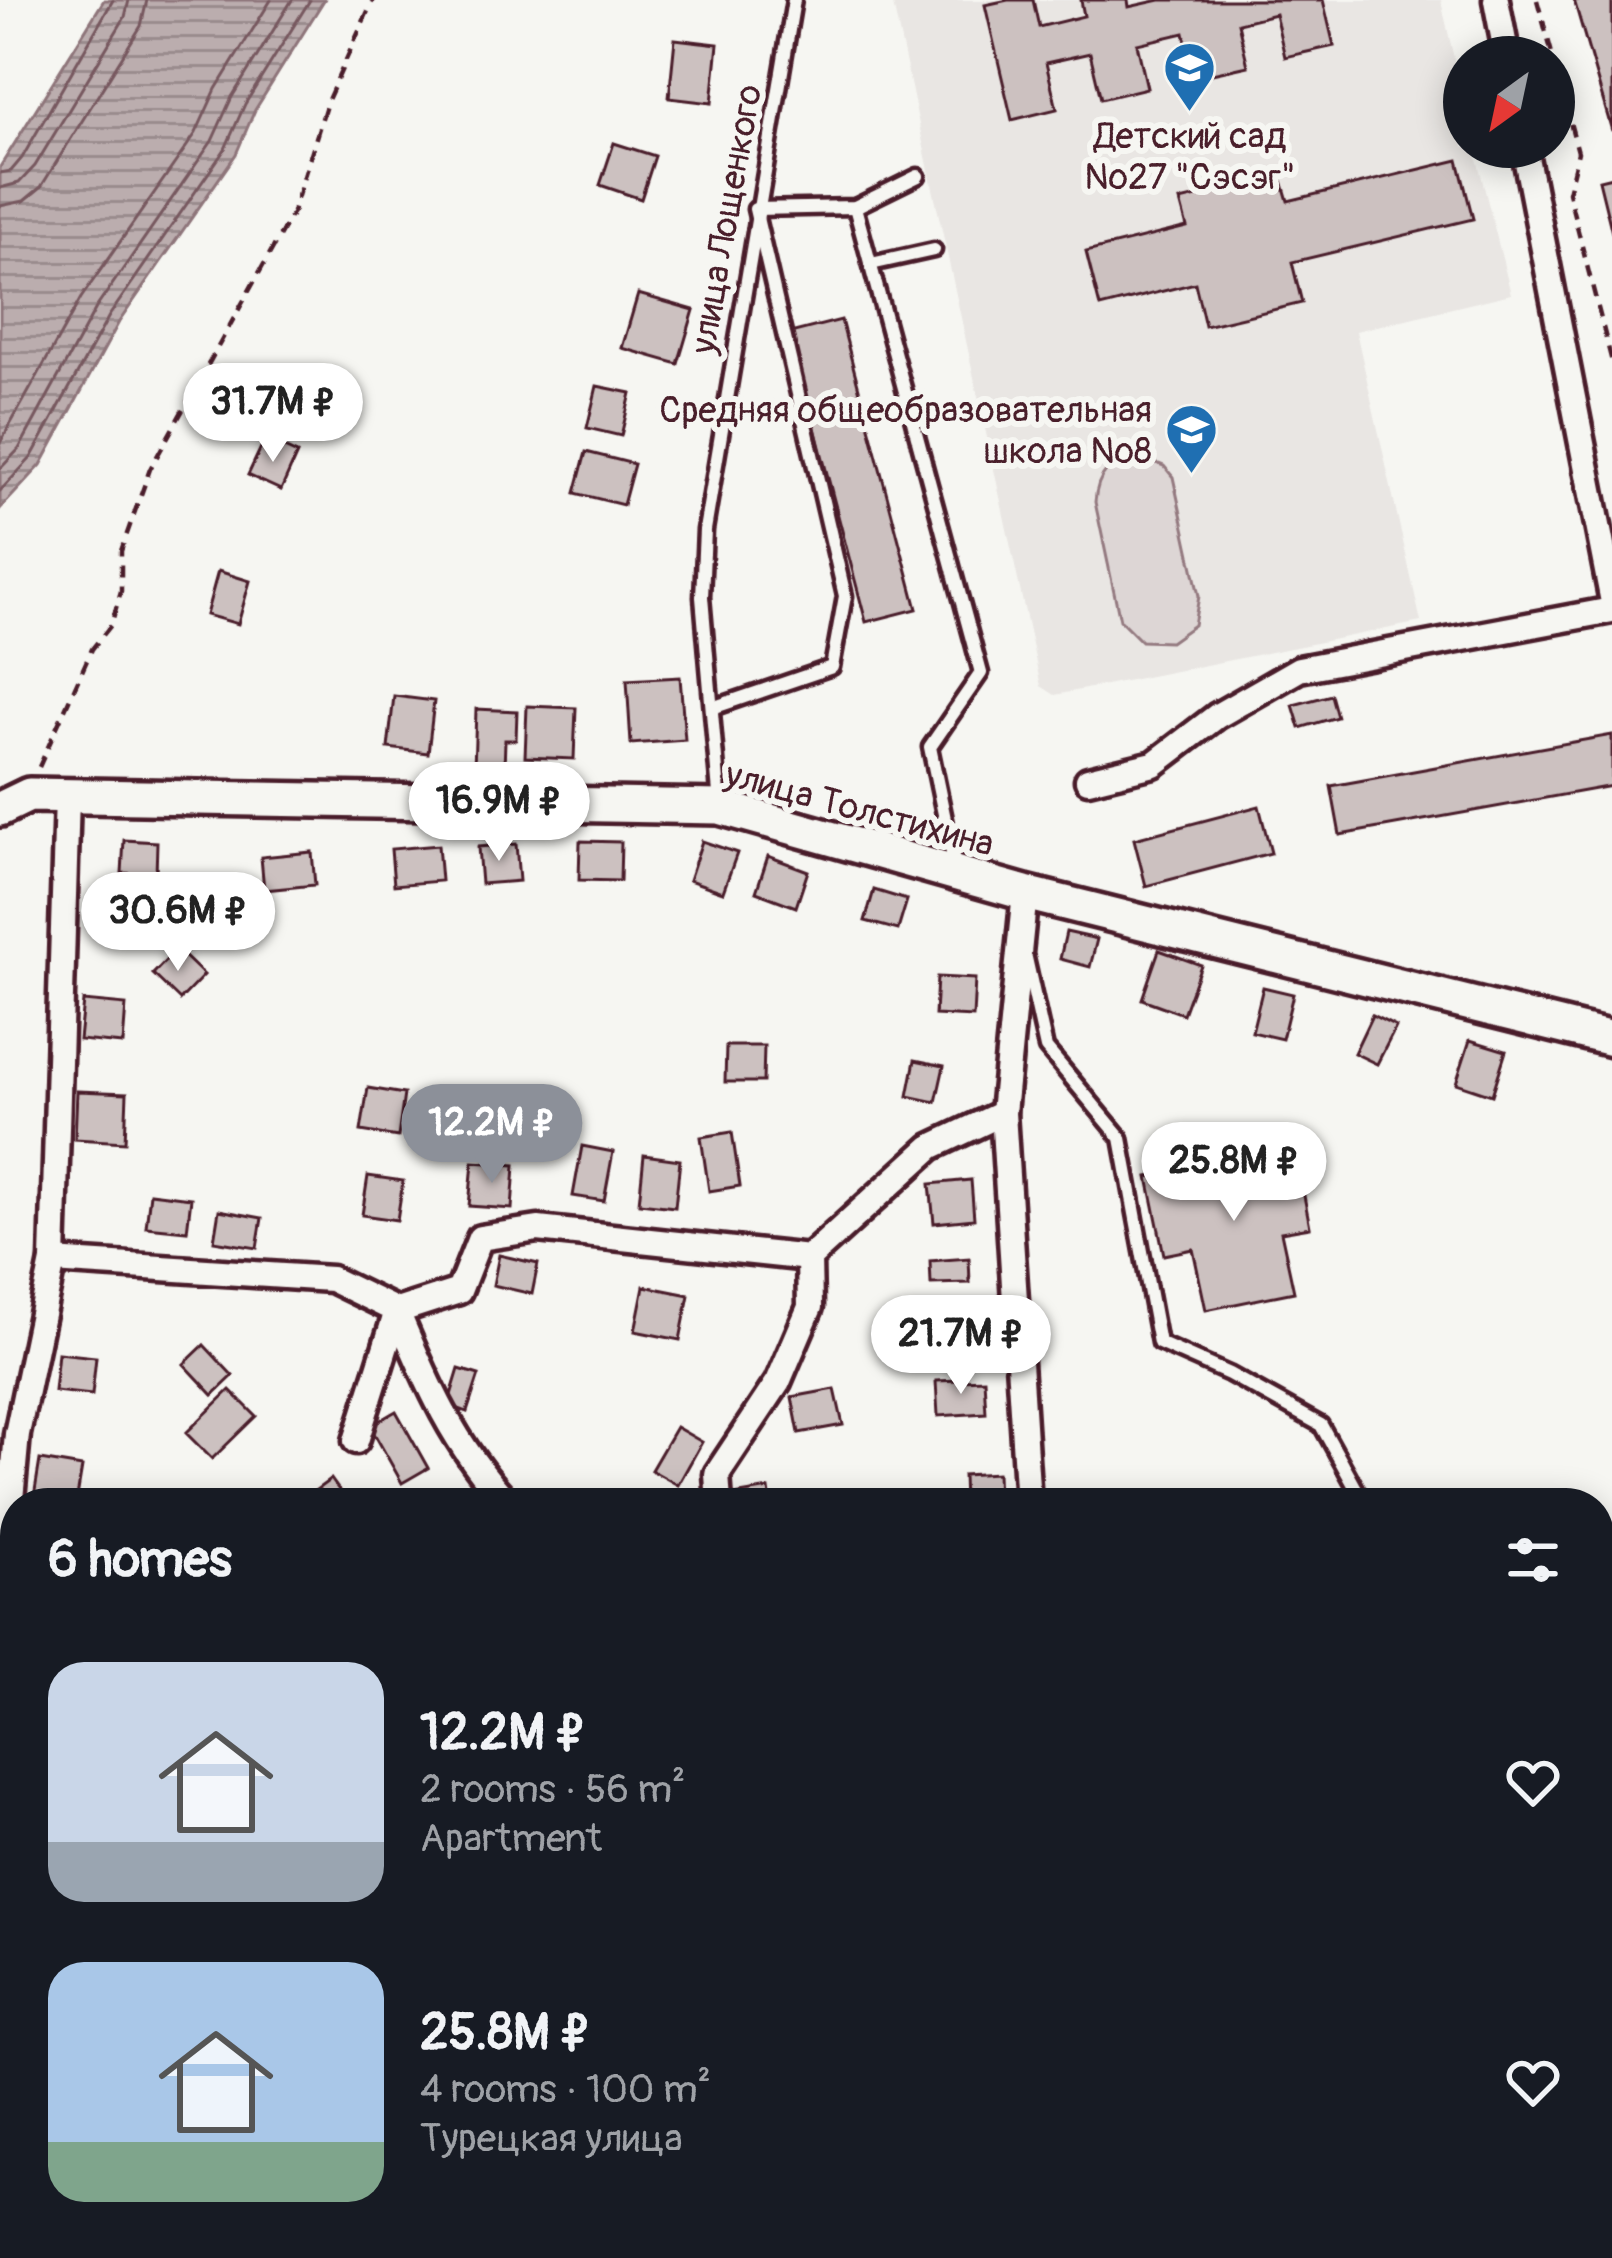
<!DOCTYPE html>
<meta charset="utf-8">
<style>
:root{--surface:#171b24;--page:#20242c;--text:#f1f3f6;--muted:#9ea1a6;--accent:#8c9099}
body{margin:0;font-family:Pangolin,sans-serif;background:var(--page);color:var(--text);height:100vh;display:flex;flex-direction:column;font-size:45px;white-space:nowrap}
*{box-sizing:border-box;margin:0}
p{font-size:39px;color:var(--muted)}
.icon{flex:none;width:66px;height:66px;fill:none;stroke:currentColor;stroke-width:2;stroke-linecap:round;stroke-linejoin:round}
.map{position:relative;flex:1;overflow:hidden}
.drawer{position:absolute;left:0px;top:1488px;width:1614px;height:771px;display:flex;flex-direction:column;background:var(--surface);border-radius:48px 48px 0 0;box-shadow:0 6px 30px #0003}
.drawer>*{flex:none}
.needle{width:78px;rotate:213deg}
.tools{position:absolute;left:1443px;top:36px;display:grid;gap:24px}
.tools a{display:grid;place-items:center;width:132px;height:132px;border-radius:50%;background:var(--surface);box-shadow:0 6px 30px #0003;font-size:60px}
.price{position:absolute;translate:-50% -102px;padding:0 27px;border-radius:42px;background:#fff;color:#222;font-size:39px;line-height:78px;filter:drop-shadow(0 3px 6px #0008)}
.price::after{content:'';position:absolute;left:50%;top:72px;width:36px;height:27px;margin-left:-18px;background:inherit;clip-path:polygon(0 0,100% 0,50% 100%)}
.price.selected{background:var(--accent);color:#fff}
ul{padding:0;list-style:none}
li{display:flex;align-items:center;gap:36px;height:300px;padding:0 48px}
li span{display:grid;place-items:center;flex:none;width:336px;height:240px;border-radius:36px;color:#555}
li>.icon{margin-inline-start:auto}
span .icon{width:144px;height:144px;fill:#fffc;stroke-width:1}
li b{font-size:51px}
h2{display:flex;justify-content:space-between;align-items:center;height:144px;padding:0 48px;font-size:51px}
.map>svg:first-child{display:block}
.built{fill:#e9e6e3}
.pitch{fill:#ddd6d5;stroke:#947a80;stroke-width:3}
.water{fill:url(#water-rules);stroke:#8e747a;stroke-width:3}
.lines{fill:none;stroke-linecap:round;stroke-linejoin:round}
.shore{stroke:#77585f;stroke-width:3}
.building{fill:#ccc1c0;stroke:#4a1f2b;stroke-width:3}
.lane-casing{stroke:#4a1f2b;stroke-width:21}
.street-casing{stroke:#4a1f2b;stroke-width:33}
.secondary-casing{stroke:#4a1f2b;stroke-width:42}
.path{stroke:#4a1f2b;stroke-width:4.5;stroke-dasharray:12 9;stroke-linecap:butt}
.lane{stroke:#f6f6f2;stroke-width:12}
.street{stroke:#f6f6f2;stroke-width:24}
.secondary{stroke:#f6f6f2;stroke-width:33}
.labels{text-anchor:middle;stroke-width:12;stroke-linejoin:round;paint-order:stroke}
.poi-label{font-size:36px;fill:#4a1f2b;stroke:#f6f6f2}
.street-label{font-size:36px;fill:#4a1f2b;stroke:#f6f6f2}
</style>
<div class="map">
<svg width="1612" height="2258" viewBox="0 0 1612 2258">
<defs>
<pattern id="water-rules" width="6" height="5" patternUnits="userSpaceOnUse" patternTransform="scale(3)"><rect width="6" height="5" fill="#bbadae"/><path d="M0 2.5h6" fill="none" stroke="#9a8c8e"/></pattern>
</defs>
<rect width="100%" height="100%" fill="#f6f6f2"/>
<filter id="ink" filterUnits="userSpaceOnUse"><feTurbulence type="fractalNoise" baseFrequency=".00833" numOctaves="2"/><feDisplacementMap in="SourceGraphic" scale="24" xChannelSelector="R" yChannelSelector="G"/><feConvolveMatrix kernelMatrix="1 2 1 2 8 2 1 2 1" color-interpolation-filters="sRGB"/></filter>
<g filter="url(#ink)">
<!-- built -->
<g class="built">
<polygon points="892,0 1441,0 1464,104 1464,147 1474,147 1511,294 1356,331 1421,622 1055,695 1041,686"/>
<polygon points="1599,1807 1612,1815 1612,2170 1599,2173"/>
</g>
<!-- pitch -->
<path class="pitch" d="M1138 456 1164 466 1173 477 1199 596 1194 625 1170 642 1141 641 1120 620 1095 502C1097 474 1110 460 1138 456Z"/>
<!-- water -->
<polygon class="water" points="104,0 324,0 255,110 236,154 119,322 41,465 0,509 0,167"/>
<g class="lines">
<!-- shore -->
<g class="shore">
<polyline points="0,173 11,171 22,158 113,0"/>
<polyline points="0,188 19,183 35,166 125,17 129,0"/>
<polyline points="0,206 24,201 41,187 141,26 147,0"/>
<polyline points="0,443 81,298 196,133 216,89 271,0"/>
<polyline points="0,469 19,449 96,308 212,141 232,97 292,0"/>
<polyline points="0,491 31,458 109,316 225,149 245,104 310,0"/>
</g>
</g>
<!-- building -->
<g class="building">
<polygon points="1008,0 1033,0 1039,27 1084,16 1081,0 1128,0 1129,7 1160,0 1323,0 1334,46 1285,57 1275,14 1238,23 1248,66 1194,78 1184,33 1137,44 1147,88 1101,99 1090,53 1046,63 1057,109 1012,120 985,5"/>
<polygon points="1574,0 1612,0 1612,131"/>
<polygon points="675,39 718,44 712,103 669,98"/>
<polygon points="614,143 655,156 641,199 600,185"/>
<polygon points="1458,160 1473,219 1292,262 1302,303 1205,326 1195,283 1100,307 1086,252 1187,227 1180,201 1281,177 1288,201"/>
<polygon points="1612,177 1612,233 1599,180"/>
<polygon points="638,294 694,310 678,364 622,348"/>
<polygon points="841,320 917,609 866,622 790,333"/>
<polygon points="597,386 631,393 621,436 587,428"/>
<polygon points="265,439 297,454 281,490 248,475"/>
<polygon points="586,452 634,464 623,505 575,493"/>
<polygon points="218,571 250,581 238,624 206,615"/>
<polygon points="680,677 685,740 631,744 627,680"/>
<polygon points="1331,695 1337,717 1300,728 1293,705"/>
<polygon points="394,696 434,701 428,753 388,748"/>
<polygon points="527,706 576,708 574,759 525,757"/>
<polygon points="476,709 517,711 516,740 505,740 504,770 474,769"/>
<polygon points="1612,735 1612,786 1340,835 1331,786"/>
<polygon points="1259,806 1271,853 1146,886 1134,839"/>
<polygon points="124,840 157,842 156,875 122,873"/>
<polygon points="580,841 621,842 620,881 579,880"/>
<polygon points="702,841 737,853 723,892 689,880"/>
<polygon points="516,844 519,881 481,884 478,847"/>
<polygon points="438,845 441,881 394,885 391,849"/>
<polygon points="312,852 315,885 264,890 261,857"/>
<polygon points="768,856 808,871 796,907 756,892"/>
<polygon points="120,888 158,894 152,929 115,922"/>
<polygon points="874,890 907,900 898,930 865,921"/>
<polygon points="1066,932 1097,939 1090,967 1060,959"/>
<polygon points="177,949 204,975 180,1000 153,974"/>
<polygon points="1159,950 1201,965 1183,1014 1142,999"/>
<polygon points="937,977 975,979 973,1017 935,1015"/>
<polygon points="1263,987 1293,994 1282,1039 1252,1032"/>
<polygon points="83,1001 126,1005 123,1044 79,1040"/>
<polygon points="1372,1015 1396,1027 1377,1064 1354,1053"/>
<polygon points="1470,1040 1506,1051 1492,1095 1456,1083"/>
<polygon points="726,1046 764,1046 763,1082 725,1082"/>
<polygon points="915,1060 944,1066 936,1102 908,1096"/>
<polygon points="368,1088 404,1094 398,1137 361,1131"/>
<polygon points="77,1091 127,1093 125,1142 75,1139"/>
<polygon points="732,1132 740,1186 709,1191 701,1137"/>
<polygon points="582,1146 613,1152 604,1201 573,1196"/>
<polygon points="1295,1149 1310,1227 1281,1232 1294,1292 1206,1310 1193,1249 1164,1255 1148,1177"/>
<polygon points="644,1155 680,1160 675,1207 639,1203"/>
<polygon points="473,1162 515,1165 512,1209 469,1206"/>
<polygon points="368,1176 403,1181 397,1220 362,1215"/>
<polygon points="971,1180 974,1219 934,1223 930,1184"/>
<polygon points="150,1193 191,1198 187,1231 146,1227"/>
<polygon points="219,1210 262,1218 257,1248 214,1241"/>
<polygon points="499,1255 538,1264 532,1294 493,1285"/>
<polygon points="969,1258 970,1283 931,1284 930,1261"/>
<polygon points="644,1286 689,1295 680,1340 635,1331"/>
<polygon points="968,1313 974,1349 939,1355 933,1318"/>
<polygon points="204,1345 233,1376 213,1395 184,1364"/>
<polygon points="58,1353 96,1357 92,1395 54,1391"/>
<polygon points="459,1369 479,1375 467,1412 448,1405"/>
<polygon points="984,1379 986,1413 938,1416 936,1381"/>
<polygon points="835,1389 843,1425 799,1433 792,1397"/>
<polygon points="230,1390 256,1416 212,1459 186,1433"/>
<polygon points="396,1411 428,1468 402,1483 370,1426"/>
<polygon points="676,1427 702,1442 678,1485 651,1470"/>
<polygon points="40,1460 82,1467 76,1503 34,1497"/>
<polygon points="997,1473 998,1503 964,1503 963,1475"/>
<polygon points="331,1479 348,1503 298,1503"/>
<polygon points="769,1489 771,1503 735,1503 734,1495"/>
<polygon points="1612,2230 1612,2258 1518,2258 1516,2251 1547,2244 1599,2244 1599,2233"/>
<polygon points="210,2244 249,2244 249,2258 209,2258"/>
</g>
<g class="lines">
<defs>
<g id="lane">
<polyline points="855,207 981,673 930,747 955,867"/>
<polyline points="871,264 934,250"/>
<polyline points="712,708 832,667 845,596 755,209 855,207 918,176"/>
<polyline points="720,805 702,597 705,530 794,0"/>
<polyline points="1026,958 1046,1048 1121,1138 1159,1343 1229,1374 1321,1425 1364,1503"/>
<polyline points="1599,1742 1612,1733"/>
<polyline points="1599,1750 1612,1763"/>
<polyline points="1487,2244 1490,2258"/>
</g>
<g id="street">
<polyline points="1496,0 1507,57"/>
<polyline points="1524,147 1612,597"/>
<polyline points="1088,780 1154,764 1217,716 1299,669 1612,610"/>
<polyline points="1025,893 1003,1113 1028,1503"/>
<path d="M53 1261 331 1279 397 1311C427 1383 454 1446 508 1503"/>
<polyline points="356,1441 397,1311 459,1291 480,1238 538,1229 809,1258"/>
<polyline points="719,1503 717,1474 778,1382 810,1307 809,1258 931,1147 1003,1113"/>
<polyline points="0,1620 17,1434 53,1261 67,796"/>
<polyline points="0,1620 15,1744"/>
<polyline points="33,2244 37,2258"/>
<polyline points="302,2258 305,2244"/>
</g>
<polyline id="secondary" points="0,809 29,795 720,807 1025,893 1612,1039"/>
</defs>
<!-- lane casing -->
<use href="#lane" class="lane-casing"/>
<!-- street casing -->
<use href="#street" class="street-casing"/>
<!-- secondary casing -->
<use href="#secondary" class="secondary-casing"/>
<!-- path -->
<g class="path">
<polyline points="1537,0 1553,57"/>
<polyline points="1554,63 1578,152 1568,192 1612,362"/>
<polyline points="39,767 92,649 111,625 121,591 121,551 150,469 293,212 327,102 373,0"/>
</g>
<!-- lane -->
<use href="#lane" class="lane"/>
<!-- street -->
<use href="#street" class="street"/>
<!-- secondary -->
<use href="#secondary" class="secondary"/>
</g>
</g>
<!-- icons -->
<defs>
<symbol id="school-pin" viewBox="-11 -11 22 30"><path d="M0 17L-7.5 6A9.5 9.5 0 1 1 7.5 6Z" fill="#1f6fb2" stroke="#f6f6f2"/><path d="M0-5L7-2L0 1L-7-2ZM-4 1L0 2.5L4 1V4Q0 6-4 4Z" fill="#fff"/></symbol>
</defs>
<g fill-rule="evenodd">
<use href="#school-pin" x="1160" y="38" width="59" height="81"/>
<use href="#school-pin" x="1162" y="400" width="59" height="81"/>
</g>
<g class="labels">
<!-- poi labels -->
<g class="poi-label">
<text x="1190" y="148">Детский сад<tspan x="1190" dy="41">№27 "Сэсэг"</tspan></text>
<text x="1152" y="422" text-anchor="end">Средняя общеобразовательная<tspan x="1152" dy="41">школа №8</tspan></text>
</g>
<!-- street labels -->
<g class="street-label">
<text transform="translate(725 219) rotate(-80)" y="13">улица Лощенкого</text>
<text transform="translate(860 808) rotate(15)" y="13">улица Толстихина</text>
</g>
</g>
</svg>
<div class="tools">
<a><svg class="needle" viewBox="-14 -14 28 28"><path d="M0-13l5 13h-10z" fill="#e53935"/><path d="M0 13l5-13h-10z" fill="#9ea1a6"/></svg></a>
</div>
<b class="price" style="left:273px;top:465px">31.7M ₽</b>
<b class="price" style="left:499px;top:864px">16.9M ₽</b>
<b class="price" style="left:178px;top:974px">30.6M ₽</b>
<b class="price selected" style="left:492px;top:1186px">12.2M ₽</b>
<b class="price" style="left:1234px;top:1224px">25.8M ₽</b>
<b class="price" style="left:961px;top:1397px">21.7M ₽</b>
<section class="drawer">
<h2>6 homes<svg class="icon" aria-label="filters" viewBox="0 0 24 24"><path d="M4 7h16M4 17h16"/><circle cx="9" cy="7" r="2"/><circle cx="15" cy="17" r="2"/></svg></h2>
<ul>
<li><span style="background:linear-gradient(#c9d6e8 75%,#9aa5b1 0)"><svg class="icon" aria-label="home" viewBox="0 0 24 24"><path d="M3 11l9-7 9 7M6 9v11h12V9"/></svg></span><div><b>12.2M ₽</b><p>2 rooms · 56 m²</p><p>Apartment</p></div><svg class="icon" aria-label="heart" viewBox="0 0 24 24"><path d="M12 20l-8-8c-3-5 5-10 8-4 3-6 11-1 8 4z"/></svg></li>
<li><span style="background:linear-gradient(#a9c7e8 75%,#7fa58c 0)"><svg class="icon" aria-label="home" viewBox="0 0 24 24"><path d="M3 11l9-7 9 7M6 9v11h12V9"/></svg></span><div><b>25.8M ₽</b><p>4 rooms · 100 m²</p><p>Турецкая улица</p></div><svg class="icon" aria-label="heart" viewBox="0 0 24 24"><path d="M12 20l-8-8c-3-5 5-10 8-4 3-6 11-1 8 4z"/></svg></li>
</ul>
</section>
</div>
